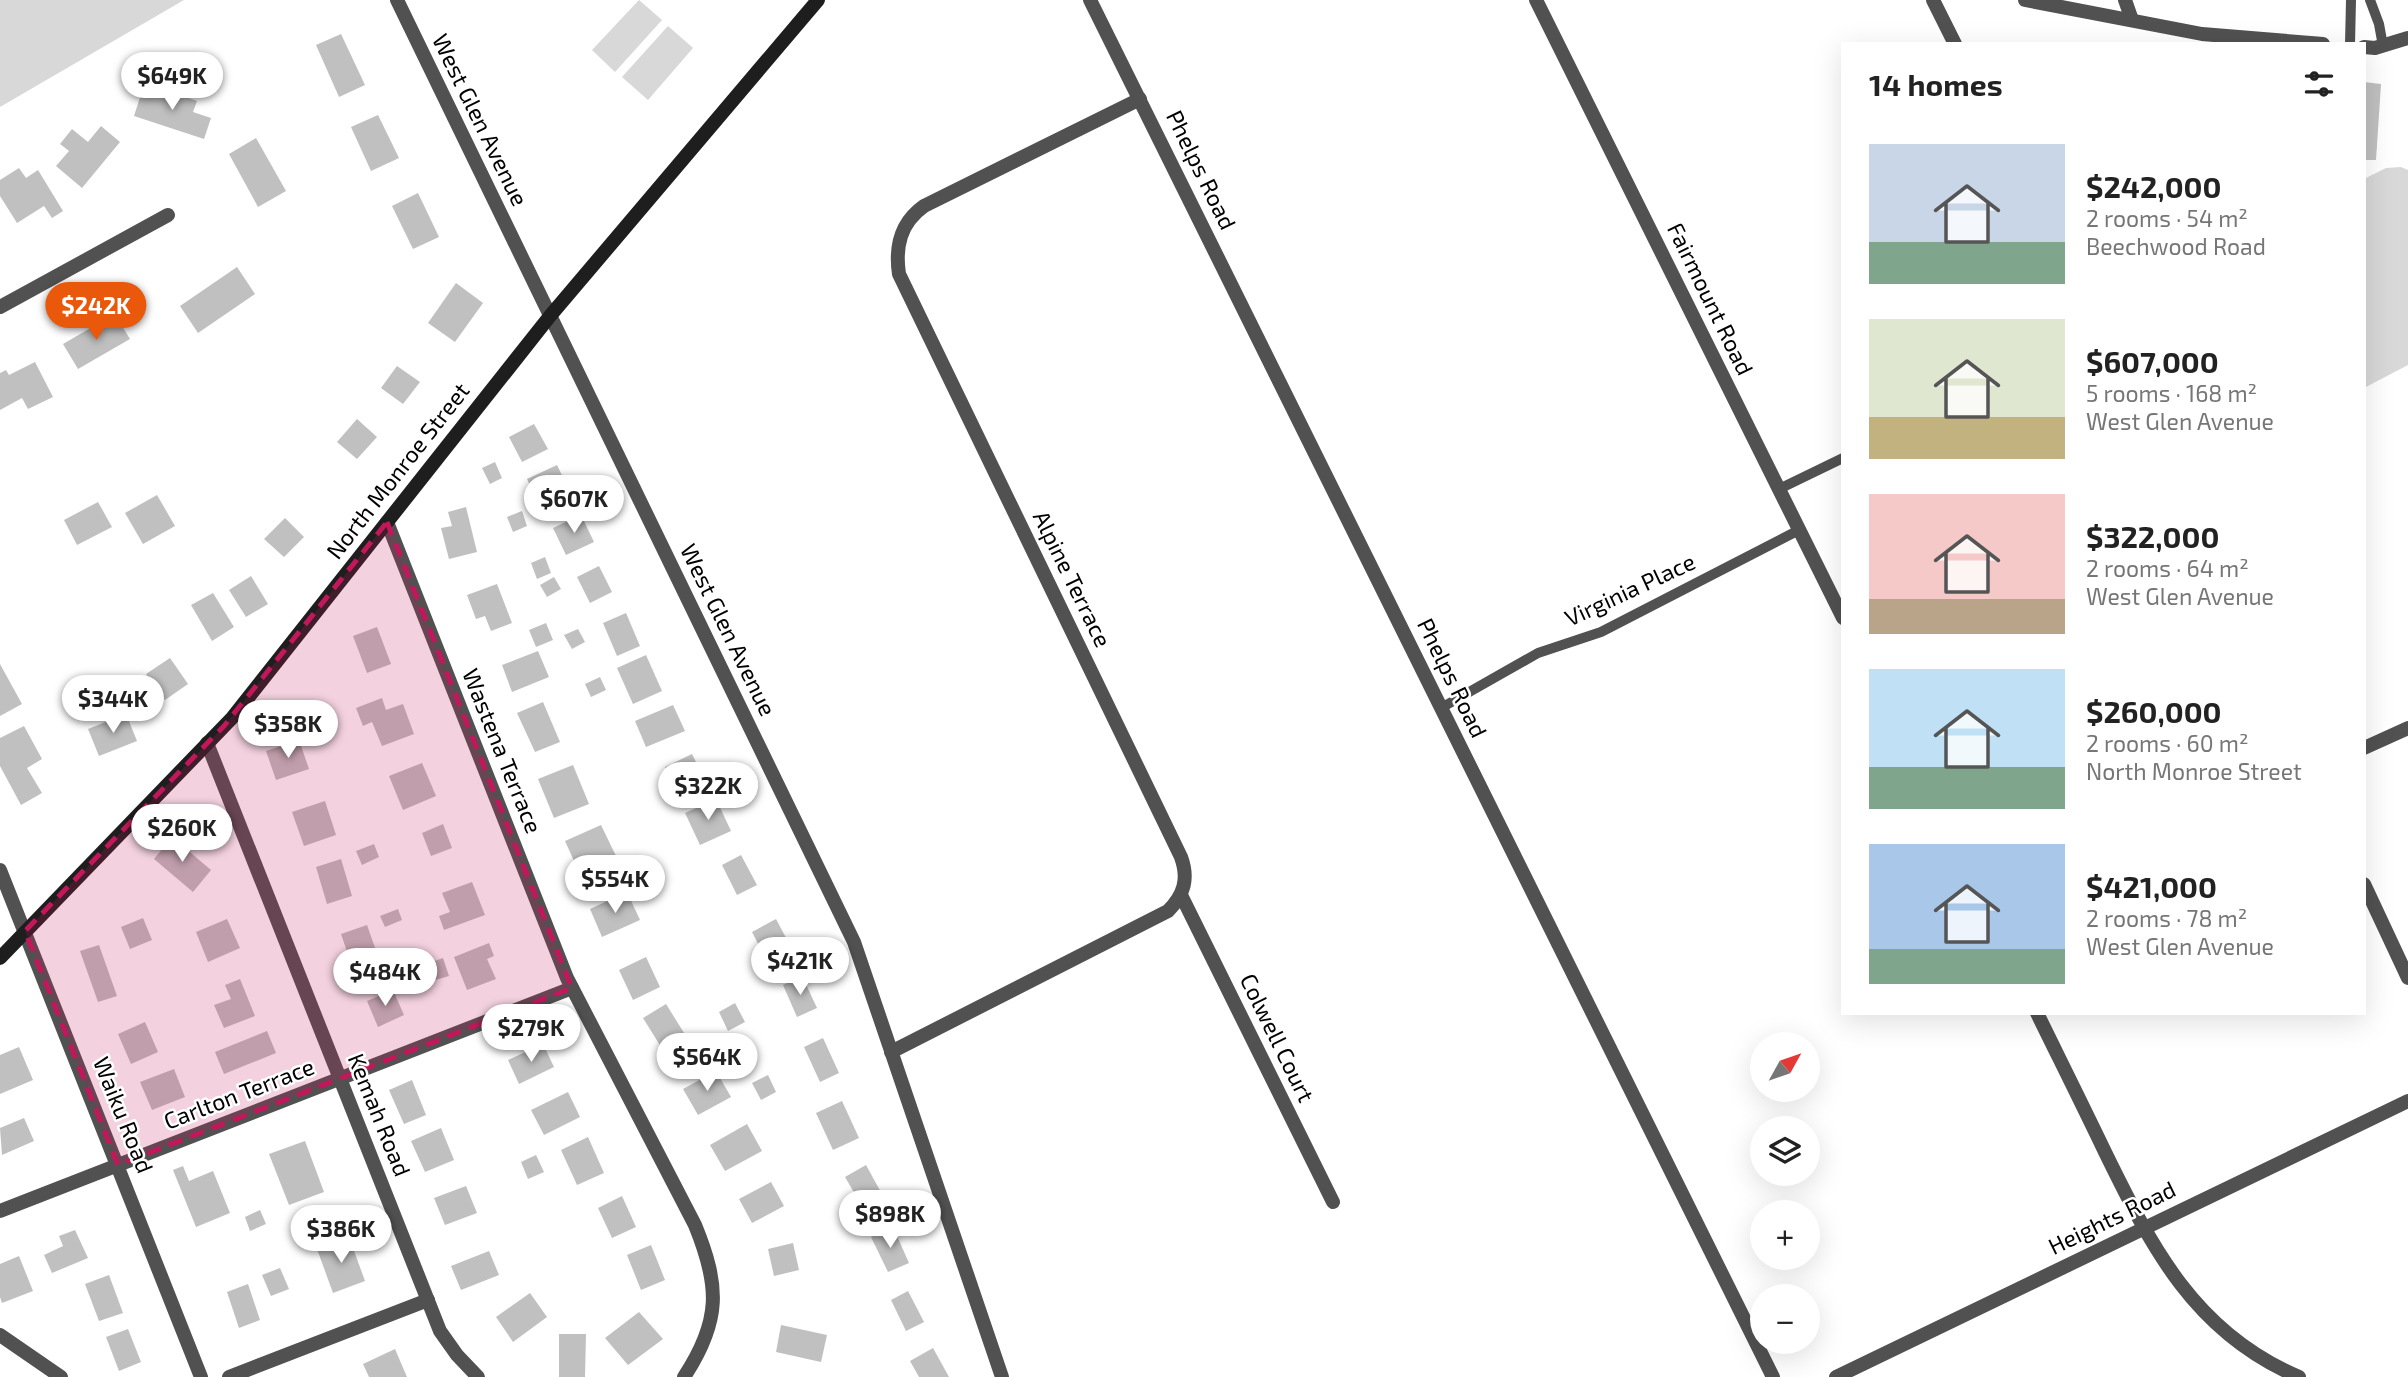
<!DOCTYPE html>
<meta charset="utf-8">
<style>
:root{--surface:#fff;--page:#f6f6f6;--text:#222;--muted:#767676;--accent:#ea580c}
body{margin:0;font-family:"Exo 2",sans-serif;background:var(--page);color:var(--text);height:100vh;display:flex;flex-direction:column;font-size:26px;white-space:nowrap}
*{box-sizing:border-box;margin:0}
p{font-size:23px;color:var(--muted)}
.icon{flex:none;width:38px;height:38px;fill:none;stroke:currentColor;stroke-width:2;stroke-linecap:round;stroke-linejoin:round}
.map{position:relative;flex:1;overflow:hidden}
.drawer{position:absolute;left:1841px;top:42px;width:525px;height:973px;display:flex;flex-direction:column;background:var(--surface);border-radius:0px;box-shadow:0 7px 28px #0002}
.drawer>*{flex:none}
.needle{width:46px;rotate:50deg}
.tools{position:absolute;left:1750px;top:1032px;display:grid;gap:14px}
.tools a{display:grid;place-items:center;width:70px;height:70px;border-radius:50%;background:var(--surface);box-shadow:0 7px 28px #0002;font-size:35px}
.price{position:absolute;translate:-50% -60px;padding:0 16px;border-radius:24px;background:#fff;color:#222;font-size:23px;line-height:46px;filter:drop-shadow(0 2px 4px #0008)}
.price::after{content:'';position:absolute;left:50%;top:42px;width:21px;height:16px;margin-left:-10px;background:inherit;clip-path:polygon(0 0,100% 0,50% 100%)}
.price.on{background:var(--accent);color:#fff}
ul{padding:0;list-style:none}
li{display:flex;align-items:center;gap:21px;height:175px;padding:0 28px}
li span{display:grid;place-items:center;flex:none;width:196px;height:140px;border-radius:0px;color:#555}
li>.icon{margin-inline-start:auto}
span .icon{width:84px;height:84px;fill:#fffc;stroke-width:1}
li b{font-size:30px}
h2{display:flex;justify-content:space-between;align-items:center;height:84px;padding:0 28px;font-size:30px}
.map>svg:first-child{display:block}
.green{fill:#d8d8d8}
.building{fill:#c0c0c0}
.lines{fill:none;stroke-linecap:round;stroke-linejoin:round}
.service{stroke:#515151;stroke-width:10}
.minor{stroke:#515151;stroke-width:14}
.tertiary{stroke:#515151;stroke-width:14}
.secondary{stroke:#1e1e1e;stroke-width:14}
.marked{fill:#c2185b;fill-opacity:0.2;stroke:#c2185b;stroke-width:5;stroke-dasharray:14 9;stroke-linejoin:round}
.labels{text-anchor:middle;stroke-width:5;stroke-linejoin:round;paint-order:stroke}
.street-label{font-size:23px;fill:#000;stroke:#fff}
</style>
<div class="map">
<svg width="2408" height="1377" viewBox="0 0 2408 1377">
<rect width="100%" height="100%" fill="#fff"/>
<!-- green -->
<g class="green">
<polygon points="0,0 184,0 0,107"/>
<polygon points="639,0 662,20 615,72 592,50"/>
<polygon points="668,26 693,48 648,100 622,77"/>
<polygon points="2401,167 2408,170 2408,365 2364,388 2364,179 2386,168"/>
</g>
<!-- building -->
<g class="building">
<polygon points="341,34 365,85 339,97 316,45"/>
<polygon points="2364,82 2381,84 2376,160 2364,160"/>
<polygon points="155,86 197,101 193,112 211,118 204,139 134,116 142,91 152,94"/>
<polygon points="378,115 399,158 371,171 351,127"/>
<polygon points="101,126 120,142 82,188 56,166 69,151 60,144 72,129 88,142"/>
<polygon points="256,138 286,191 258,207 229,154"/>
<polygon points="19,168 26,178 38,170 63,211 52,218 44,206 17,223 0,196 0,180"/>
<polygon points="418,193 439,237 413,249 392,206"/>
<polygon points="237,267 255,294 198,333 180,306"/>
<polygon points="456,283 483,303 455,342 428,323"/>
<polygon points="117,318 130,339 78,369 63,344 101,322 103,326"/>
<polygon points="35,362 53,397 28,409 22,398 0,410 0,373 6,370 9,375"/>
<polygon points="397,366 420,382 403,404 381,388"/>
<polygon points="357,419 377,437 357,459 337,442"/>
<polygon points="534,424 548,449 522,462 509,437"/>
<polygon points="495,462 502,478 490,484 482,468"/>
<polygon points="557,465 573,498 543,512 527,479"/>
<polygon points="157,495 175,526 143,544 125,513"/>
<polygon points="98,502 112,527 77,545 64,520"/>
<polygon points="466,507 477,552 449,559 441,528 452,526 448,512"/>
<polygon points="522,511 527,526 513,532 507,517"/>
<polygon points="581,515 594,542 566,555 553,528"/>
<polygon points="285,518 304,537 284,557 264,539"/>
<polygon points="545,557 551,573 537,579 531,563"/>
<polygon points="599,566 612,592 590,603 577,577"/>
<polygon points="251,576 268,604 246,617 229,590"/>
<polygon points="554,577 561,589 547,597 540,585"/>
<polygon points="497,584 512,623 491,631 485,616 476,619 467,595"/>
<polygon points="213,593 234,627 212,641 191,605"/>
<polygon points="626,613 640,646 617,656 603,623"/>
<polygon points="546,623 553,640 536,647 529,630"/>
<polygon points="377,627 391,664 367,673 353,636"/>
<polygon points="578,629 585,642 572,649 564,635"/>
<polygon points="538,651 549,677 512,692 502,665"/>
<polygon points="646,655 662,691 633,704 617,668"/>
<polygon points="170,658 188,684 165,700 146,674"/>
<polygon points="0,664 22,704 0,716"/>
<polygon points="600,677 606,690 591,697 585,684"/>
<polygon points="382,698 386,710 403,704 414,734 382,746 372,722 363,726 356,708"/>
<polygon points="543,702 560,742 535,752 517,713"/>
<polygon points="673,705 685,731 646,747 635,721"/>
<polygon points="126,714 137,741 99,756 88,729"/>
<polygon points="24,726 42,759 27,768 42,793 21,805 0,766 0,738"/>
<polygon points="299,740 309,769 276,780 266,751"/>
<polygon points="692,754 706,782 679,796 665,767"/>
<polygon points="422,763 436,796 403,810 389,776"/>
<polygon points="573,765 589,804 554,818 538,779"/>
<polygon points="716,799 731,831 700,845 685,813"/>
<polygon points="325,801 336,835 304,846 292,812"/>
<polygon points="443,824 452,848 431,856 422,833"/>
<polygon points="601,825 616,856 579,872 565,841"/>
<polygon points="172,837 211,870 193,892 154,859"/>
<polygon points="374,844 379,857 362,865 356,851"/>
<polygon points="741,855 757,885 737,895 722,865"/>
<polygon points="341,859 352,896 327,904 316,867"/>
<polygon points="472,882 485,915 444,930 439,916 450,912 442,893"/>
<polygon points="627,892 640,920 602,937 590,909"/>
<polygon points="398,909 402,920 385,927 380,916"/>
<polygon points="143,918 152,940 130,949 121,927"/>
<polygon points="227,919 240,948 208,962 196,932"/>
<polygon points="776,919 792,949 767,961 752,932"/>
<polygon points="367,925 380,962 354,972 341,934"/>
<polygon points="489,943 494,956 487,959 496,979 467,990 454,957"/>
<polygon points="99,945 117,996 98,1002 80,951"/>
<polygon points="646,957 660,987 633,1000 619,970"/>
<polygon points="443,958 449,976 432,981 426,964"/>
<polygon points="420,967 426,985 412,990 406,972"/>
<polygon points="802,976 817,1008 797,1017 783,985"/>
<polygon points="240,979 255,1016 224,1028 214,1005 231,999 225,985"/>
<polygon points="393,990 404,1015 378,1027 367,1001"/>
<polygon points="735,1003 745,1022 728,1031 719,1012"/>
<polygon points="666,1004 689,1041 666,1055 643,1018"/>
<polygon points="145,1022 158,1052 131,1064 118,1034"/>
<polygon points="267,1031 276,1053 224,1074 215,1052"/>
<polygon points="823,1038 839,1073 820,1082 804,1047"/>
<polygon points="543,1044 554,1067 519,1084 508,1060"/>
<polygon points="19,1047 33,1080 0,1094 0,1055"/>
<polygon points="174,1069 185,1097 152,1110 140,1082"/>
<polygon points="716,1071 731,1097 698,1115 683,1089"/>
<polygon points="768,1075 776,1092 761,1100 752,1083"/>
<polygon points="412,1080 426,1115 404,1124 389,1090"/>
<polygon points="568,1092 580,1117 544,1135 531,1110"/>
<polygon points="842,1101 859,1138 833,1150 816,1113"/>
<polygon points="24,1118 34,1141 2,1155 0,1128"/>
<polygon points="747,1124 762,1151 725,1171 710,1145"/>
<polygon points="441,1128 454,1160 425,1172 411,1141"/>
<polygon points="588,1137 604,1173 577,1185 561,1150"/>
<polygon points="305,1141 324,1192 289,1205 269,1154"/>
<polygon points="536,1155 544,1172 528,1179 521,1162"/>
<polygon points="866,1165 883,1196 863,1208 845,1177"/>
<polygon points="183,1166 189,1181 213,1171 230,1213 196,1227 173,1170"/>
<polygon points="771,1182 784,1206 752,1223 739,1199"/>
<polygon points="466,1186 477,1213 445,1225 434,1198"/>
<polygon points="622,1196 636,1227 612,1238 598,1208"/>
<polygon points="260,1210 266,1224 250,1231 245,1217"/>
<polygon points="893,1227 909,1263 888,1272 871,1237"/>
<polygon points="75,1230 88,1258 52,1273 44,1255 63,1246 59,1236"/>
<polygon points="349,1237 365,1281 333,1293 317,1249"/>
<polygon points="793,1243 799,1270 774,1276 768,1249"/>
<polygon points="651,1245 665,1280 641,1290 627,1255"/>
<polygon points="489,1251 499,1275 461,1290 451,1266"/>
<polygon points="19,1256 33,1291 2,1303 0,1297 0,1264"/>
<polygon points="280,1268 289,1289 271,1296 262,1275"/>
<polygon points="109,1275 123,1313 99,1321 85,1284"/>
<polygon points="248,1284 260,1320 239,1328 227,1292"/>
<polygon points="908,1291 924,1322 906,1331 891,1300"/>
<polygon points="530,1293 547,1317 513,1342 496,1317"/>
<polygon points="639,1312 663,1339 628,1365 605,1338"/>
<polygon points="781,1325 827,1335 821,1362 776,1352"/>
<polygon points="128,1329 141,1362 119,1371 106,1337"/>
<polygon points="559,1334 586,1334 585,1377 559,1377"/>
<polygon points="933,1348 949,1377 919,1377 910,1361"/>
<polygon points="395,1349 407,1377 369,1377 363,1364"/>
</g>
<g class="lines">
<!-- service -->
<g class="service">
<polyline points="2370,0 2379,24 2383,46"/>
<polyline points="2350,44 2351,0"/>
<polyline points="1779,489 1843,458"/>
<polyline points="1441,708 1538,653 1601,632 1799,530"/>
</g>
<!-- minor -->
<g class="minor">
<polyline points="1090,0 1773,1377"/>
<polyline points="1536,0 1843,618"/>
<polyline points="1933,0 1955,44"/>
<polyline points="2025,0 2202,34 2323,44"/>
<polyline points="2125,0 2132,20"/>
<polyline points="2364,47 2375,48 2408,38"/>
<polyline points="0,307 168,215"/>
<path d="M387 522 567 978 695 1225C720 1286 721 1321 684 1377"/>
<polyline points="207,743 440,1331 457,1355 478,1377"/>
<polyline points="2364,748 2408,728"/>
<polyline points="0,870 201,1377"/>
<polyline points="2364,884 2408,978"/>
<polyline points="1181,895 1333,1202"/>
<path d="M2037 1013C2060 1060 2083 1106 2105 1152 2152 1248 2195 1333 2299 1377"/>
<path d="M891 1052 1168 911C1184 895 1189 879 1181 857L899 274C895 247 900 223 924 206L1140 99"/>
<polyline points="0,1211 572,988"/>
<polyline points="0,1335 61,1377"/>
<polyline points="229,1377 428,1300"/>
<polyline points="1836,1377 2408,1101"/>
</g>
<!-- tertiary -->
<polyline class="tertiary" points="397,0 854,942 1002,1377"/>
<!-- secondary -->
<polyline class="secondary" points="0,958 232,718 550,316 818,0"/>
</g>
<!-- marked area -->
<path class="marked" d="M387 522 572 988 118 1165 25 931 224 726Z"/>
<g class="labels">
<!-- street labels -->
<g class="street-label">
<text transform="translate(480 120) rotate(64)" y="8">West Glen Avenue</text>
<text transform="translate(1201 170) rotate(64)" y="8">Phelps Road</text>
<text transform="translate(1710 299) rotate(64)" y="8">Fairmount Road</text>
<text transform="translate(398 471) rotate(-52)" y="8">North Monroe Street</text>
<text transform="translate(1072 579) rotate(64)" y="8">Alpine Terrace</text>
<text transform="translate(1630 590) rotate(-25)" y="8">Virginia Place</text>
<text transform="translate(728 630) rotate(64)" y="8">West Glen Avenue</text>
<text transform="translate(1452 678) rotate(64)" y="8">Phelps Road</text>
<text transform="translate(502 751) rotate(68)" y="8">Wastena Terrace</text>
<text transform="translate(1277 1038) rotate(64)" y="8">Colwell Court</text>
<text transform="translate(239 1094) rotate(-21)" y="8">Carlton Terrace</text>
<text transform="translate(123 1115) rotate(68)" y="8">Waiku Road</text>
<text transform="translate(379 1115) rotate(68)" y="8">Kemah Road</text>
<text transform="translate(2112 1218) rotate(-26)" y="8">Heights Road</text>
</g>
</g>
</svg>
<div class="tools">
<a><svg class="needle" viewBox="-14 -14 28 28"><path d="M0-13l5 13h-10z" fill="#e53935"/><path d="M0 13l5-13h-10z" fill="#767676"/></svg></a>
<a><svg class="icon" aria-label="layers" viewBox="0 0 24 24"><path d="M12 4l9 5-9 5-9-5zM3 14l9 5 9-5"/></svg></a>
<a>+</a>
<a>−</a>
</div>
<b class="price" style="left:172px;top:112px">$649K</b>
<b class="price on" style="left:96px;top:342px">$242K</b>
<b class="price" style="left:574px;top:535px">$607K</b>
<b class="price" style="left:113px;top:735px">$344K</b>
<b class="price" style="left:288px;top:760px">$358K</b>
<b class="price" style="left:708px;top:822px">$322K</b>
<b class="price" style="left:182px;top:864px">$260K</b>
<b class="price" style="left:615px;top:915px">$554K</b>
<b class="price" style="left:800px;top:997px">$421K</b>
<b class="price" style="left:385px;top:1008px">$484K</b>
<b class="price" style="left:531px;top:1064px">$279K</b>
<b class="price" style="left:707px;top:1093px">$564K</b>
<b class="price" style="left:890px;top:1250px">$898K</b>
<b class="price" style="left:341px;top:1265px">$386K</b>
<section class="drawer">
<h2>14 homes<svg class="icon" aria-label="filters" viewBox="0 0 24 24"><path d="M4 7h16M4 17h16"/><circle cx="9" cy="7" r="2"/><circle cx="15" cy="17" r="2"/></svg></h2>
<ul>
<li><span style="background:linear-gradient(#c9d6e8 70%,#7fa58c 0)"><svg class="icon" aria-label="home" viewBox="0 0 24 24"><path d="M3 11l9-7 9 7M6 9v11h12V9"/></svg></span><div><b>$242,000</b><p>2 rooms · 54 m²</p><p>Beechwood Road</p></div></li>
<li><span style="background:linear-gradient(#dfe7d0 70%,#c2b280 0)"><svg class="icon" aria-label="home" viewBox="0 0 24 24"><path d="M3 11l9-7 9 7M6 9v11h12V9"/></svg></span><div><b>$607,000</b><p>5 rooms · 168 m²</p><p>West Glen Avenue</p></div></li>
<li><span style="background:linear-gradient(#f6c9c9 75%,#b9a48a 0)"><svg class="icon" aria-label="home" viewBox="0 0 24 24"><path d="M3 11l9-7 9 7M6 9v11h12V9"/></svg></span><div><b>$322,000</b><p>2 rooms · 64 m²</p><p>West Glen Avenue</p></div></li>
<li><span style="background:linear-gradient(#bfe0f5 70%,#7fa58c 0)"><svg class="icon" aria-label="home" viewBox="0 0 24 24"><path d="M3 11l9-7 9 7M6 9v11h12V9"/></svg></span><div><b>$260,000</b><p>2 rooms · 60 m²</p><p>North Monroe Street</p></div></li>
<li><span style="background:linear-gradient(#a9c7e8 75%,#7fa58c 0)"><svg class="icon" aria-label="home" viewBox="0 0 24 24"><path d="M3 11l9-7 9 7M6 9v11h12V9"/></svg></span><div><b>$421,000</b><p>2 rooms · 78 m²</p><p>West Glen Avenue</p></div></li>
</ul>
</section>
</div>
